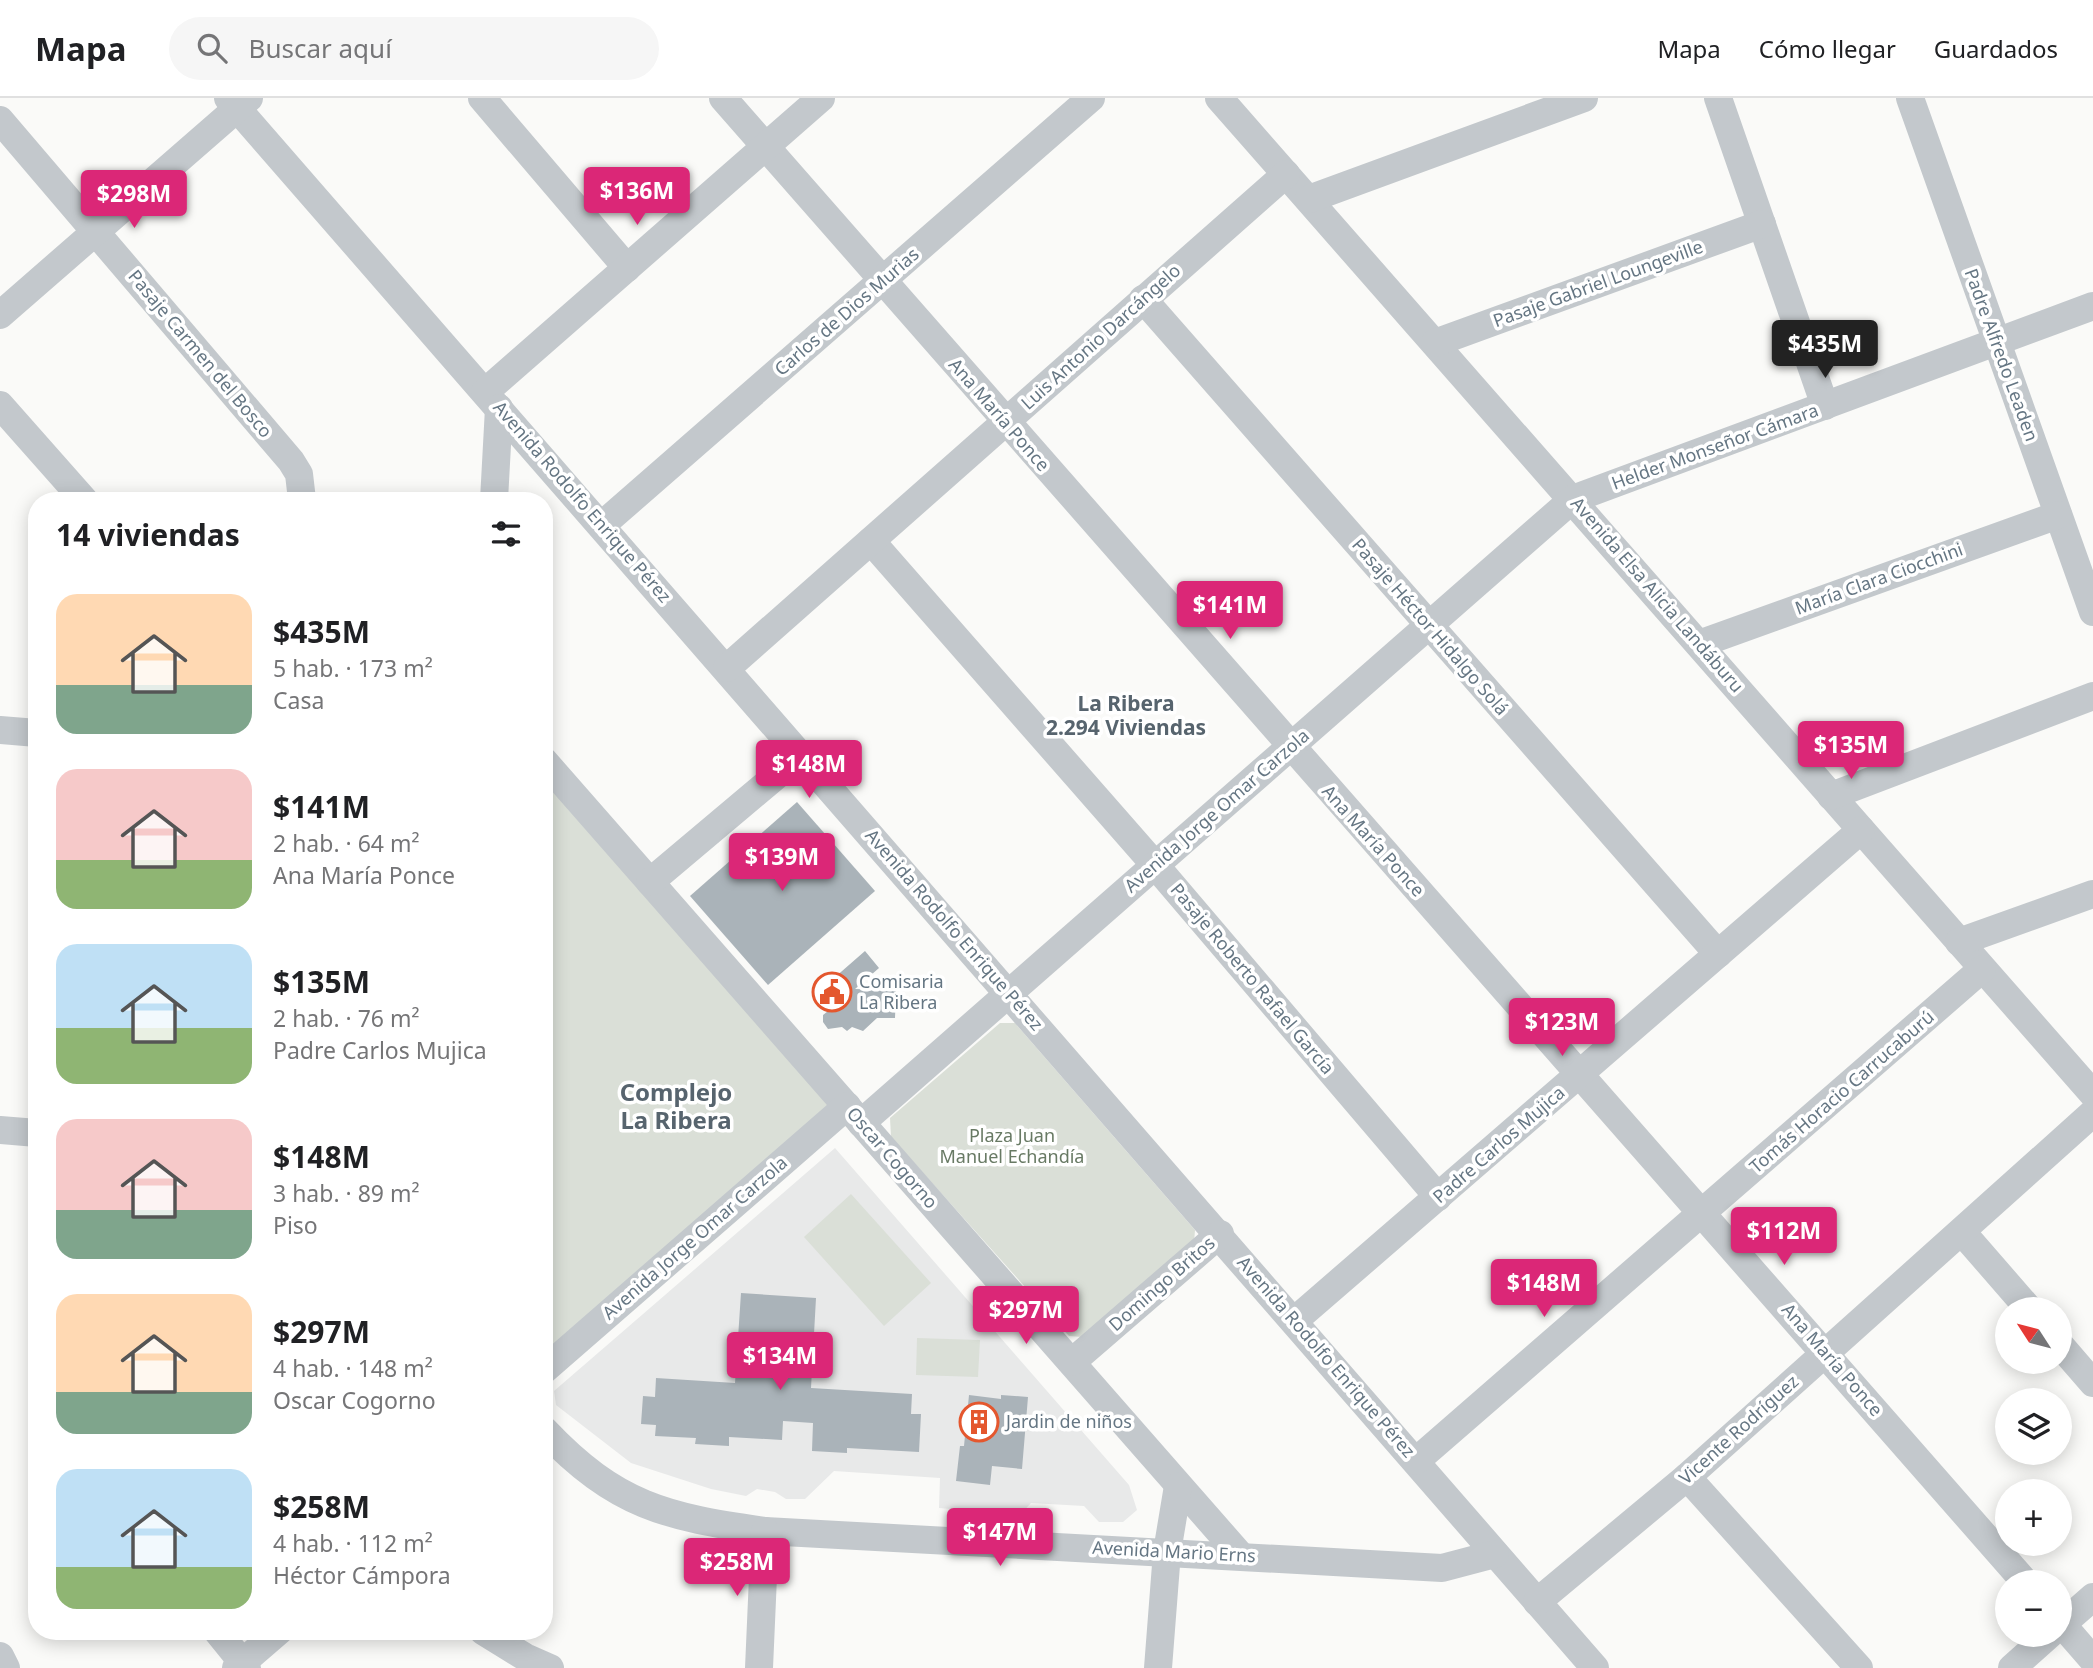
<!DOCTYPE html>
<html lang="es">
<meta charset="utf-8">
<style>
:root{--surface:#fff;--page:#f6f6f6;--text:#202124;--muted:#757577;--line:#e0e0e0;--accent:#db2777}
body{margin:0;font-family:"Noto Sans",sans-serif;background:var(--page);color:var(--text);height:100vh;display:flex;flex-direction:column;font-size:26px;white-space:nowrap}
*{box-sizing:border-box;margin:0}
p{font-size:23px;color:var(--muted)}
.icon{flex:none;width:38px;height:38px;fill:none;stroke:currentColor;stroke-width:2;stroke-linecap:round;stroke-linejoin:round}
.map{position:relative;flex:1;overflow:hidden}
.details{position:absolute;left:28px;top:394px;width:525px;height:1148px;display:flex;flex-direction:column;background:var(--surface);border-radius:28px;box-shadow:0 4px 18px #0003}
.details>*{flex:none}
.needle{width:46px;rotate:306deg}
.buttons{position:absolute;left:1995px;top:1199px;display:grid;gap:14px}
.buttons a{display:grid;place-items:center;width:77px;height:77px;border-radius:50%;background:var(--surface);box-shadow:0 4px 18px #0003;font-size:35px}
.price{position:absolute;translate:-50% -60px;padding:0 16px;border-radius:7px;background:var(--accent);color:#fff;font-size:23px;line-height:46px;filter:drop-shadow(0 2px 4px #0008)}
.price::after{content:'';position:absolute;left:50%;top:42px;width:21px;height:16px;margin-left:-10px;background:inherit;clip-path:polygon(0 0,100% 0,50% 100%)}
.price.current{background:#222;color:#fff}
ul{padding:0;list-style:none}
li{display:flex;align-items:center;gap:21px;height:175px;padding:0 28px}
li span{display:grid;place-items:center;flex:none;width:196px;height:140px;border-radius:21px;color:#555}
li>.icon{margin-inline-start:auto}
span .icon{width:84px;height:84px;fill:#fffc;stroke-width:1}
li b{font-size:30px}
h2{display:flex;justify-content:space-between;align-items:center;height:84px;padding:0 28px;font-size:30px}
header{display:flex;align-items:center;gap:42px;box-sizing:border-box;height:98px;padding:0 35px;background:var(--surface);border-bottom:2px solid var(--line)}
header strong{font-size:33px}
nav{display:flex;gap:38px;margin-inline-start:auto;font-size:24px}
.search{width:490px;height:63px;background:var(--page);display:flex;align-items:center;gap:18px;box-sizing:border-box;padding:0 24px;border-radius:38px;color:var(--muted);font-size:26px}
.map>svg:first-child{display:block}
.built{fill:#e8e9e9}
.green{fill:#dadfd7}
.building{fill:#aab3b9}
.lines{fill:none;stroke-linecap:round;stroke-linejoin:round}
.minor{stroke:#c3c8cc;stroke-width:28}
.labels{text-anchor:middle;stroke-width:7;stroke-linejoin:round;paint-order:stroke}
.street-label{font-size:18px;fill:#657683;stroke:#fff}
.poi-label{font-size:18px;fill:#657683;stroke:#fff;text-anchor:start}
.park-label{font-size:18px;fill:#687a64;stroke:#fff}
.quarter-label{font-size:21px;font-weight:bold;fill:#57646e;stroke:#fff}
.district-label{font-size:24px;font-weight:bold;fill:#57646e;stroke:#fff}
</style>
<header>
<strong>Mapa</strong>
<div class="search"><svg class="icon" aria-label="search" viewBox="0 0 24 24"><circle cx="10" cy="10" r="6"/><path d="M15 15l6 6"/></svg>Buscar aquí</div>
<nav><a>Mapa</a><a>Cómo llegar</a><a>Guardados</a></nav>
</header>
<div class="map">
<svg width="2093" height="1570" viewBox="0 0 2093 1570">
<rect width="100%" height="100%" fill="#fafaf8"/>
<!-- built -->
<polygon class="built" points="835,1050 1129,1387 1137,1412 1123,1424 1099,1424 1084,1408 1031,1405 1020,1417 939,1410 940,1380 834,1373 805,1401 786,1401 775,1394 757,1391 746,1398 711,1391 631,1365 556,1307 554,1293"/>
<!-- green -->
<g class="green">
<polygon points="544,683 833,1006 544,1256"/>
<polygon points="1000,925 1015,925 1195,1132 1194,1145 1082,1239 1069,1238 891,1039 890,1020"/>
<polygon points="851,1096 931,1185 884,1228 804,1139"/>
<polygon points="917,1240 980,1242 978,1279 916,1277"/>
</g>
<!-- building -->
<g class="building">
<polygon points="797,704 875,793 768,887 690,798"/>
<polygon points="865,853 879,870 855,891 896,892 895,920 877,920 863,933 852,929 847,933 842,929 828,931 823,924 823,917 832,910 818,894"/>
<polygon points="741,1195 816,1200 811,1290 912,1296 911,1316 921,1316 919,1354 847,1350 847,1355 812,1353 813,1325 783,1323 782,1342 729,1339 729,1348 695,1346 696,1340 655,1338 656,1327 641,1326 643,1298 655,1299 656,1280 735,1285"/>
<polygon points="969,1297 1001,1301 1001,1297 1028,1299 1022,1371 992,1368 990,1387 956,1383 960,1348 964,1348"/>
</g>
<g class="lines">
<!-- minor -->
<g class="minor">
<polyline points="228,0 1595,1570"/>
<polyline points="482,0 627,170"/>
<polyline points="723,0 2025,1484"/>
<polyline points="1219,0 2093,996"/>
<polyline points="1718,0 1825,308"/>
<polyline points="1910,0 2093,514"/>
<polyline points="0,22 291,363 299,376 302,402"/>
<polyline points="1309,101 1584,0"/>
<polyline points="1143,201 1718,856"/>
<polyline points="0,217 249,0"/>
<polyline points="1435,245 1762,126"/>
<polyline points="485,294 821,0"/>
<polyline points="0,307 84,402"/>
<polyline points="494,402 499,310"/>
<polyline points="602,427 1091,0"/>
<polyline points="871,443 1155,767 1438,1099"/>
<polyline points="1699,546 2058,417"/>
<polyline points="727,570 1286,76"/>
<polyline points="0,632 37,635"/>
<polyline points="544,663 1240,1457"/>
<polyline points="1831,698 2093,598"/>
<polyline points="650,784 802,656"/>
<polyline points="1959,844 2093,796"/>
<polyline points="861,1025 1573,401 2093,208"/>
<polyline points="0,1032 37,1035"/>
<polyline points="1962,1134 2029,1211"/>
<polyline points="1294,1223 1861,732"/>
<polyline points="2060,1247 2093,1285"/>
<polyline points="1072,1264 1220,1136"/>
<polyline points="544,1272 847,1008"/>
<path d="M544 1332C616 1408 666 1419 765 1433L1442 1470 1495 1456"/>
<polyline points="1416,1363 1982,871"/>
<polyline points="1687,1379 1859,1570"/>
<polyline points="1537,1504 1687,1379 2093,1015"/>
<polyline points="2060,1524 2093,1562"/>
<polyline points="2060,1528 2093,1499"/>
<polyline points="217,1533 247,1570"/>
<polyline points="483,1533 525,1559 550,1570"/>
<polyline points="0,1558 6,1570"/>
<polyline points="236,1570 279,1533"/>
<polyline points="759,1570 765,1433"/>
<polyline points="1158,1570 1167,1454 1178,1388"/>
<polyline points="2012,1570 2050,1536"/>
</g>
</g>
<!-- icons -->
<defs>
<symbol id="civic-ring" viewBox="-11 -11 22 22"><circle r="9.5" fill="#fff" stroke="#e4572e" stroke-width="1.5"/><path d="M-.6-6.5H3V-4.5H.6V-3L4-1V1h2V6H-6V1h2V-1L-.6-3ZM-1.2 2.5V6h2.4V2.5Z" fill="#e4572e"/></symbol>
<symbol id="building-ring" viewBox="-11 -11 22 22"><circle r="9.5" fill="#fff" stroke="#e4572e" stroke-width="1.5"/><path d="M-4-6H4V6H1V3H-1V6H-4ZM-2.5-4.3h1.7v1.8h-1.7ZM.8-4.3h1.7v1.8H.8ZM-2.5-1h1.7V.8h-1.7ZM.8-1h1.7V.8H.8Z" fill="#e4572e"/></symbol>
</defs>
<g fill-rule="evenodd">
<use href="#civic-ring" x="810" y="872" width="44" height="44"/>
<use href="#building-ring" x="957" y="1302" width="44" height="44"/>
</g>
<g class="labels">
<!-- street labels -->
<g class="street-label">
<text transform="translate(1598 186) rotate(-20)" y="6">Pasaje Gabriel Loungeville</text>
<text transform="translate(847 214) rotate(-41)" y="6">Carlos de Dios Murias</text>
<text transform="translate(1101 239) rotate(-42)" y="6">Luis Antonio Darcángelo</text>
<text transform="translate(200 256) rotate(50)" y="6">Pasaje Carmen del Bosco</text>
<text transform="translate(2001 257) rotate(70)" y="6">Padre Alfredo Leaden</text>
<text transform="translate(999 317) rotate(49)" y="6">Ana María Ponce</text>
<text transform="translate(1715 349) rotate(-20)" y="6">Helder Monseñor Cámara</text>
<text transform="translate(582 404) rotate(49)" y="6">Avenida Rodolfo Enrique Pérez</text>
<text transform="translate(1879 481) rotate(-20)" y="6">María Clara Ciocchini</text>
<text transform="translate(1657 497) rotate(49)" y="6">Avenida Elsa Alicia Landáburu</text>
<text transform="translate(1430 529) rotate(49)" y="6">Pasaje Héctor Hidalgo Solá</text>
<text transform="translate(1217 713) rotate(-41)" y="6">Avenida Jorge Omar Carzola</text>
<text transform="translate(1373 743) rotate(48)" y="6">Ana María Ponce</text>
<text transform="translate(954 832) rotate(49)" y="6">Avenida Rodolfo Enrique Pérez</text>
<text transform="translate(1252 881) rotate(50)" y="6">Pasaje Roberto Rafael García</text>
<text transform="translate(1842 994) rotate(-41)" y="6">Tomás Horacio Carrucaburú</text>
<text transform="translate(1499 1047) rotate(-41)" y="6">Padre Carlos Mujica</text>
<text transform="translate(892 1060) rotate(49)" y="6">Oscar Cogorno</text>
<text transform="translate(695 1140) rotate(-41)" y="6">Avenida Jorge Omar Carzola</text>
<text transform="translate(1162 1186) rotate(-41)" y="6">Domingo Britos</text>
<text transform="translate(1326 1259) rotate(49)" y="6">Avenida Rodolfo Enrique Pérez</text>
<text transform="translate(1832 1262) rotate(49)" y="6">Ana María Ponce</text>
<text transform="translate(1739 1332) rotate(-42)" y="6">Vicente Rodríguez</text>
<text transform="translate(1174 1454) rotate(3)" y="6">Avenida Mario Erns</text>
</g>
<!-- poi labels -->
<g class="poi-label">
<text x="859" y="890">Comisaria<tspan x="859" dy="21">La Ribera</tspan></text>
<text x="1006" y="1330">Jardin de niños</text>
</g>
<!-- park labels -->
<g class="park-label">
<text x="1012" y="1044">Plaza Juan<tspan x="1012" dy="21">Manuel Echandía</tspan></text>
</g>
<!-- quarter labels -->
<g class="quarter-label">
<text x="1126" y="613">La Ribera<tspan x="1126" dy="24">2.294 Viviendas</tspan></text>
</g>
<!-- district labels -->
<g class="district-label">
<text x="676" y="1003">Complejo<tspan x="676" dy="28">La Ribera</tspan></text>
</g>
</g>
</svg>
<div class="buttons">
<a><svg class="needle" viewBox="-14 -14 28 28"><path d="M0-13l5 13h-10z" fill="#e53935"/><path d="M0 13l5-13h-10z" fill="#757577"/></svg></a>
<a><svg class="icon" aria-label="layers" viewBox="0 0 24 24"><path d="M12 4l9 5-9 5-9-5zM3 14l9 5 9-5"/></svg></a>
<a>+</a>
<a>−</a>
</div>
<b class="price" style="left:637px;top:129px">$136M</b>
<b class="price" style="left:134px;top:132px">$298M</b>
<b class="price current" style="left:1825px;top:282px">$435M</b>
<b class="price" style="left:1230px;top:543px">$141M</b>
<b class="price" style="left:1851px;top:683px">$135M</b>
<b class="price" style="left:809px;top:702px">$148M</b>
<b class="price" style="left:782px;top:795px">$139M</b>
<b class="price" style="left:1562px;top:960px">$123M</b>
<b class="price" style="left:1784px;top:1169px">$112M</b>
<b class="price" style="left:1544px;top:1221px">$148M</b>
<b class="price" style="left:1026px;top:1248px">$297M</b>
<b class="price" style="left:780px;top:1294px">$134M</b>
<b class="price" style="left:1000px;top:1470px">$147M</b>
<b class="price" style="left:737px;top:1500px">$258M</b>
<section class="details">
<h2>14 viviendas<svg class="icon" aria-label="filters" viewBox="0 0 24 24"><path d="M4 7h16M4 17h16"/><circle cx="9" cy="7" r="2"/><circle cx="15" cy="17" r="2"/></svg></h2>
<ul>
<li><span style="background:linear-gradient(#ffd9b3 65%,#7fa58c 0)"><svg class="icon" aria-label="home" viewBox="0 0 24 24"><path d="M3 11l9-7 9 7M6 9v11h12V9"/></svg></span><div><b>$435M</b><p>5 hab. · 173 m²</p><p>Casa</p></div></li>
<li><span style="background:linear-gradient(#f6c9c9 65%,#8fb573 0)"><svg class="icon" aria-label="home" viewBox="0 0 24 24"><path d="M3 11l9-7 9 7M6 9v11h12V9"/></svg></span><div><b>$141M</b><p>2 hab. · 64 m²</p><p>Ana María Ponce</p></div></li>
<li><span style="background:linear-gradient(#bfe0f5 60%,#8fb573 0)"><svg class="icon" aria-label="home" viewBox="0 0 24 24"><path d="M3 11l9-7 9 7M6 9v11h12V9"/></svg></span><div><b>$135M</b><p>2 hab. · 76 m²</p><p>Padre Carlos Mujica</p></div></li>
<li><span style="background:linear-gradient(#f6c9c9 65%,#7fa58c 0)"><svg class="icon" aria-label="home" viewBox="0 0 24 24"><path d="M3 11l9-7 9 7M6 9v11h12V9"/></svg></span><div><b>$148M</b><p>3 hab. · 89 m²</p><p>Piso</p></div></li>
<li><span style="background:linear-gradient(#ffd9b3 70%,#7fa58c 0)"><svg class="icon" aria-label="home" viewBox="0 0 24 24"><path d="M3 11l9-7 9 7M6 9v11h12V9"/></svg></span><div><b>$297M</b><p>4 hab. · 148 m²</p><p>Oscar Cogorno</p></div></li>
<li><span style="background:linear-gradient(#bfe0f5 70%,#8fb573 0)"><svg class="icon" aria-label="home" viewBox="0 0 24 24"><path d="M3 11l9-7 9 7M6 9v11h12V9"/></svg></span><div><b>$258M</b><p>4 hab. · 112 m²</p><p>Héctor Cámpora</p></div></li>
</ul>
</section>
</div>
